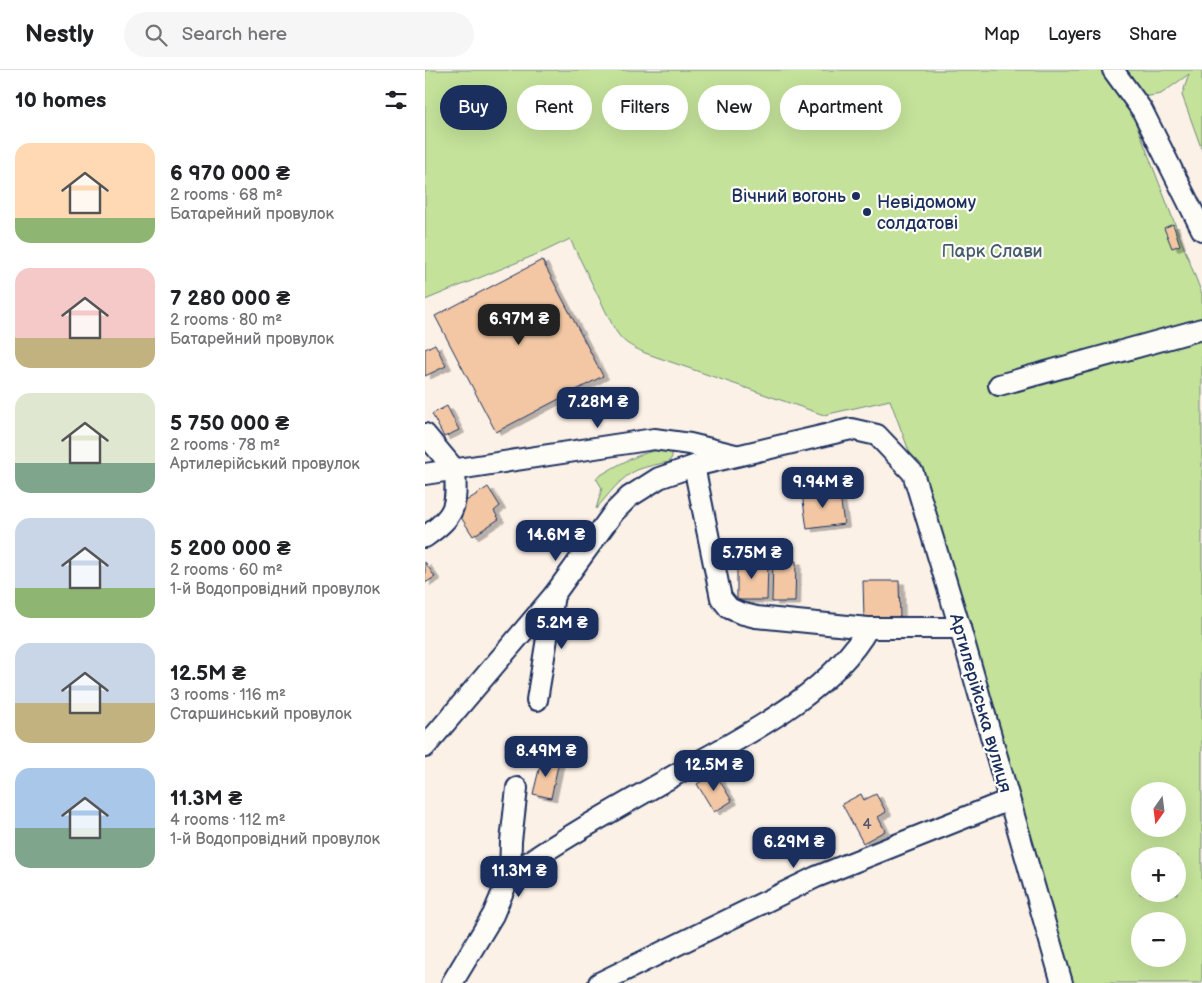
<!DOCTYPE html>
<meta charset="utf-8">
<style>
:root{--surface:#fff;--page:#f6f6f6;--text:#202124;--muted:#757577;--line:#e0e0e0;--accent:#1b2f5e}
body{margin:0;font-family:"Balsamiq Sans",sans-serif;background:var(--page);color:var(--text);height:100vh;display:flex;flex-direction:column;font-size:19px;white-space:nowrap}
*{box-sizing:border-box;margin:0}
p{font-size:16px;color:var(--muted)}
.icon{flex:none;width:28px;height:28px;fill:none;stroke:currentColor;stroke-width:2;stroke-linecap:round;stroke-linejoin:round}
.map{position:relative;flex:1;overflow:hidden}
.drawer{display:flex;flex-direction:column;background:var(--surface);width:425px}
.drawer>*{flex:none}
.top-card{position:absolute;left:15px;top:15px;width:475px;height:45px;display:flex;gap:10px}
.needle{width:32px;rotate:194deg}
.fabs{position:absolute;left:706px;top:712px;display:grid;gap:10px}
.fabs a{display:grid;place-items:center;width:55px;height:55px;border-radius:50%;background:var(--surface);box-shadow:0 5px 20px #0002;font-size:25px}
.price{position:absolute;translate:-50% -42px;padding:0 11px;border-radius:10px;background:var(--accent);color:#fff;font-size:16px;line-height:32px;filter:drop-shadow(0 1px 2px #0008)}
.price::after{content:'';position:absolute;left:50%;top:30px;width:15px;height:11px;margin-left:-8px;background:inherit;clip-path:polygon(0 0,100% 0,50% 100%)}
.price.current{background:#222;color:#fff}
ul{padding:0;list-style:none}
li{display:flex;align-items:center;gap:15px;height:125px;padding:0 15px}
li span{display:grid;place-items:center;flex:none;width:140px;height:100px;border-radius:15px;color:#555}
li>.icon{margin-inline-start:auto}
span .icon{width:60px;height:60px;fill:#fffc;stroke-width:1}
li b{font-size:21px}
h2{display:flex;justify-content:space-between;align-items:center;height:60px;padding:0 15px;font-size:21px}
.chip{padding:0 18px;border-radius:22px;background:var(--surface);box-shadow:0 5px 20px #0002;font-size:18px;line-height:45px}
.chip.current{background:var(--accent);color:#fff}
header{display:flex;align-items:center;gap:30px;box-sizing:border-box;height:70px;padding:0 25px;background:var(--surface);border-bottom:1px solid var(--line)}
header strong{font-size:24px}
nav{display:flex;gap:28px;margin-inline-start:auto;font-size:18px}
.search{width:350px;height:45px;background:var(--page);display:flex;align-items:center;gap:12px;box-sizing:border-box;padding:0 18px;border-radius:28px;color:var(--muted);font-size:19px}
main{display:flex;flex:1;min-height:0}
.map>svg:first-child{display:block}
.green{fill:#c4e29a;stroke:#70887c;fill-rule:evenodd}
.building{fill:#f3c7a3;stroke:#1b2f5e;filter:url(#shadow)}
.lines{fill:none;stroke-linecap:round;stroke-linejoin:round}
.minor-casing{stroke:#1b2f5e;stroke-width:24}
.minor{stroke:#fdfcf7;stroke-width:20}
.poi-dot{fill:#1b2f5e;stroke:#fdfcf7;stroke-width:2}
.labels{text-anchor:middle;stroke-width:4.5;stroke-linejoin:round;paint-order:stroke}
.number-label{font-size:15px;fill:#51556f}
.poi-label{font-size:18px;fill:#1b2f5e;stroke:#fdfcf7;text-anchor:end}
.park-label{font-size:18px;fill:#455c6d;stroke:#fdfcf7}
.street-label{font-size:18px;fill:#1b2f5e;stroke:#fdfcf7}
</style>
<header>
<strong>Nestly</strong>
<div class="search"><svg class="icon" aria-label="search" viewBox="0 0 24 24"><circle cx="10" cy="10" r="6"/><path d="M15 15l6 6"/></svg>Search here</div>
<nav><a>Map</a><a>Layers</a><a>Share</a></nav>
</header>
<main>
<section class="drawer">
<h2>10 homes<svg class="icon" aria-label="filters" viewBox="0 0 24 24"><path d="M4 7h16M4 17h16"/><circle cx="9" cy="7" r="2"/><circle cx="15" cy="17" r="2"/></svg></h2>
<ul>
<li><span style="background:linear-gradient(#ffd9b3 75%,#8fb573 0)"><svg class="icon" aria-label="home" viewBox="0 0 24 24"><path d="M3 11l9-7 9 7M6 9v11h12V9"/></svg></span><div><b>6 970 000 ₴</b><p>2 rooms · 68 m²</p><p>Батарейний провулок</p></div></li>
<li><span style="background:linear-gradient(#f6c9c9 70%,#c2b280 0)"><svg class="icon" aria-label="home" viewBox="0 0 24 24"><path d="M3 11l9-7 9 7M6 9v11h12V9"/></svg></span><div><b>7 280 000 ₴</b><p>2 rooms · 80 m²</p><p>Батарейний провулок</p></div></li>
<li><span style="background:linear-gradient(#dfe7d0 70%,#7fa58c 0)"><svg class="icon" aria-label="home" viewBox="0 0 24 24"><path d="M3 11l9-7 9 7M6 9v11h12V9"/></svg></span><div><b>5 750 000 ₴</b><p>2 rooms · 78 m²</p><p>Артилерійський провулок</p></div></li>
<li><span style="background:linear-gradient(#c9d6e8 70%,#8fb573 0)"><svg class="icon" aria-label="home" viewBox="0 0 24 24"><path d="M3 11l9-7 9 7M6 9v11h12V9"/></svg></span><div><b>5 200 000 ₴</b><p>2 rooms · 60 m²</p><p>1-й Водопровідний провулок</p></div></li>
<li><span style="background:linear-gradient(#c9d6e8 60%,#c2b280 0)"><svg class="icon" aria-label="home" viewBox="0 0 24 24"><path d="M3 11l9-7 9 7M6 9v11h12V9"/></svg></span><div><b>12.5M ₴</b><p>3 rooms · 116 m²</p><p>Старшинський провулок</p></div></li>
<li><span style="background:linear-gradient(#a9c7e8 60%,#7fa58c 0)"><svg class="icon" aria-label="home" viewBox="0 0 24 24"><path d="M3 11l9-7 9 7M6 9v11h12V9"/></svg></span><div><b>11.3M ₴</b><p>4 rooms · 112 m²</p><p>1-й Водопровідний провулок</p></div></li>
</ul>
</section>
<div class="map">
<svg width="777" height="913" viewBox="0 0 777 913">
<defs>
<filter id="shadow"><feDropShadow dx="5.5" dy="3" stdDeviation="0" flood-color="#0004"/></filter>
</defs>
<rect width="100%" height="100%" fill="#fbf1e6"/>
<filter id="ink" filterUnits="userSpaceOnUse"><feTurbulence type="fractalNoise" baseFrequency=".02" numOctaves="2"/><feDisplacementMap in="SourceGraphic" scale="10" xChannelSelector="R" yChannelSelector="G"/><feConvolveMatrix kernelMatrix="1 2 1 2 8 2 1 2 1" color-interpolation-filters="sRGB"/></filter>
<g filter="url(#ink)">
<!-- green -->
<g class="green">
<path d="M0 0H777V80L757 25 764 4 736 24 702 30 777 224V913H643L497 416 465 330 399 345 220 283C204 275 198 273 189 258L145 169 120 181 0 230ZM715 721H752V759H715ZM715 786H752V824H715ZM715 851H752V889H715Z"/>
<path d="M241 379 247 382V387L244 392C234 394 222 396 212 400 196 407 183 425 171 439L177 418 171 408C192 395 216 381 241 379Z"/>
</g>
<!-- building -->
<g class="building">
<polygon points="748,154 755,175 747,178 739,158"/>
<polygon points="117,190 178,306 71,362 10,246"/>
<polygon points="10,274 21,296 0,306 0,279"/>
<polygon points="22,336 34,360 19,367 7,344"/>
<polygon points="63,417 75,436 69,441 74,449 48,466 30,438"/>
<polygon points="414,419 419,454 382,459 377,424"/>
<polygon points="312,490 343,491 342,530 312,530"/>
<polygon points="348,491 371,491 370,532 347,532"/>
<polygon points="0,492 10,507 0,513"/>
<polygon points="438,511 474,511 475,548 439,549"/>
<polygon points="117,687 134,691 126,728 108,724"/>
<polygon points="290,703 307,731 289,742 272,714"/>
<polygon points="436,724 439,730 451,724 461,742 453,747 460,761 438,773 417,734"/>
</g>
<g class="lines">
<defs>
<g id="minor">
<polyline points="688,0 717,40 777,160"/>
<polyline points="574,315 777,259"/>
<polyline points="0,364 30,400"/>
<polyline points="269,396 296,528 304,538 315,543 331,547 443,558 535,558"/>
<polyline points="0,404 229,369 265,374 310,385"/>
<path d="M0 467C31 445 32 437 30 400"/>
<polyline points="112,630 129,525"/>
<polyline points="0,677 129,525 189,442 204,427 234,408 269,396 426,359 452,365 488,403 535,558 637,913"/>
<path d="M85 805C138 768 194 737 250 705 315 668 405 625 443 558"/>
<polyline points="27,913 68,845 85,805 86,771 92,718"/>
<polyline points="174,913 391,807 584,730"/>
</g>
</defs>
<!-- minor casing -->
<use href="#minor" class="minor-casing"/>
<!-- minor -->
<use href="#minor" class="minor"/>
</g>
</g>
<!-- markers -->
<g class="poi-dot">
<circle cx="431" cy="126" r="5"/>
<circle cx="442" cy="142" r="5"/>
</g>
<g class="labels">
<!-- number labels -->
<g class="number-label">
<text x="442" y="759">4</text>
</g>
<!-- poi labels -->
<g class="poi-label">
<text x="421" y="132">Вічний вогонь</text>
<text x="452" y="138" text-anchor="start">Невідомому<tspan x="452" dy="21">солдатові</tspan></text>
</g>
<!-- park labels -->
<g class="park-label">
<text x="567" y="187">Парк Слави</text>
</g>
<!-- street labels -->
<g class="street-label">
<text transform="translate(556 633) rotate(74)" y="6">Артилерійська вулиця</text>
</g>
</g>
</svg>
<div class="fabs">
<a><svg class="needle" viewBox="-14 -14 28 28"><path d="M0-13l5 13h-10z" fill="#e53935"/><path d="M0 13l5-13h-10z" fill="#757577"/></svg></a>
<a>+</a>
<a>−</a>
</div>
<b class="price current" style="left:94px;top:276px">6.97M ₴</b>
<b class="price" style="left:173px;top:359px">7.28M ₴</b>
<b class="price" style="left:398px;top:439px">9.94M ₴</b>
<b class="price" style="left:131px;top:492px">14.6M ₴</b>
<b class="price" style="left:327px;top:510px">5.75M ₴</b>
<b class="price" style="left:137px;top:580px">5.2M ₴</b>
<b class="price" style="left:121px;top:708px">8.49M ₴</b>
<b class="price" style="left:289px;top:722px">12.5M ₴</b>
<b class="price" style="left:369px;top:799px">6.29M ₴</b>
<b class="price" style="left:94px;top:828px">11.3M ₴</b>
<div class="top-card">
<a class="chip current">Buy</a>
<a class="chip">Rent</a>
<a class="chip">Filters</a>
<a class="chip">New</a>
<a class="chip">Apartment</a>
</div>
</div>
</main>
